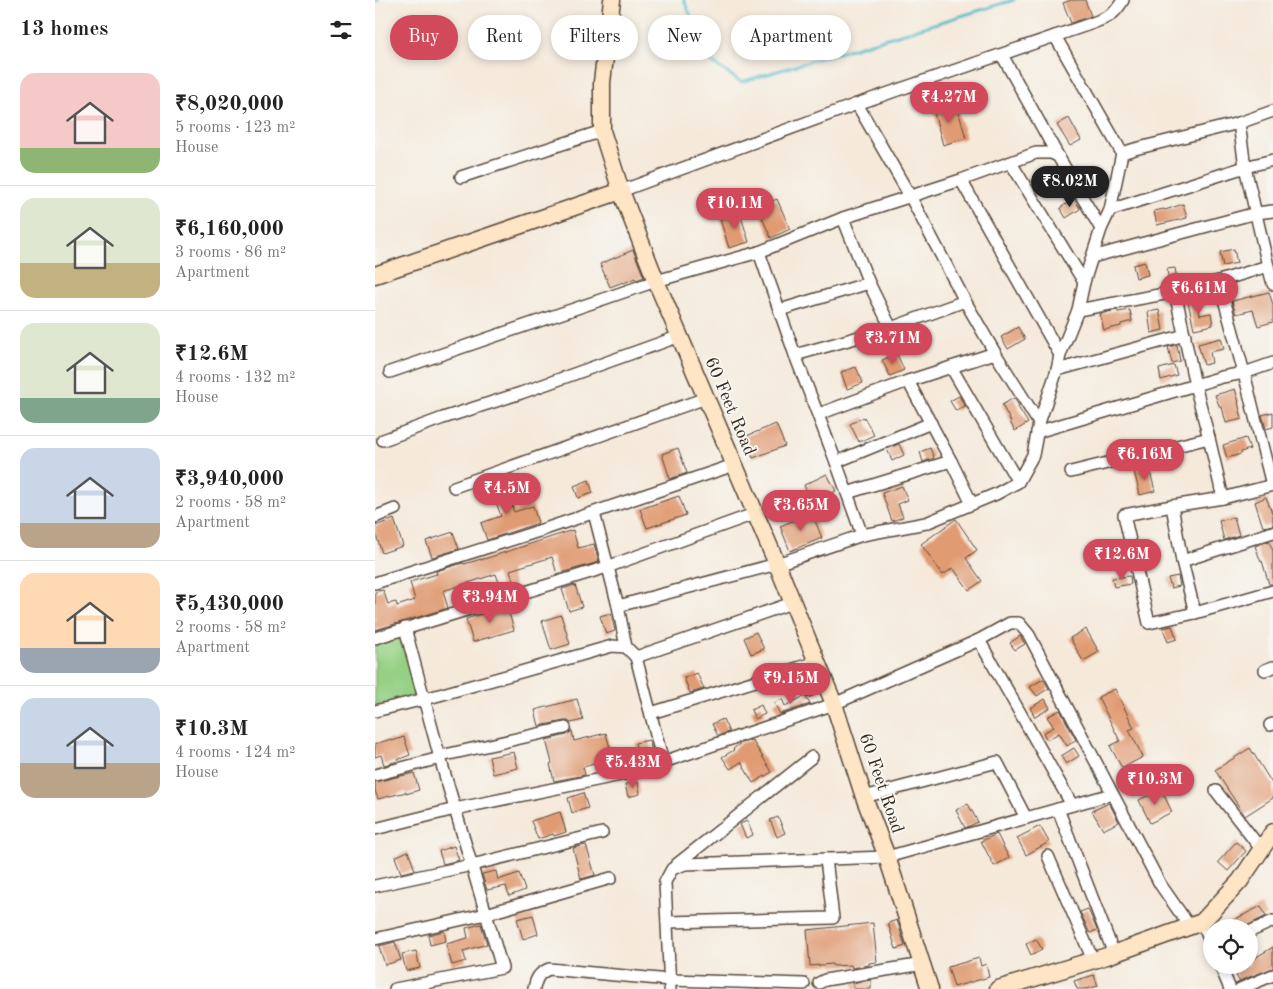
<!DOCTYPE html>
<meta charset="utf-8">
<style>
:root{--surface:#fff;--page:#f2f2f2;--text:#222;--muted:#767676;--line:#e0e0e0;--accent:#d1495b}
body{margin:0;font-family:"Old Standard TT",serif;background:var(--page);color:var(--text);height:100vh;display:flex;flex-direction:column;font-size:19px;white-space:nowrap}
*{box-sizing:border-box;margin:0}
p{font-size:16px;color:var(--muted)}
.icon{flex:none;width:28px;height:28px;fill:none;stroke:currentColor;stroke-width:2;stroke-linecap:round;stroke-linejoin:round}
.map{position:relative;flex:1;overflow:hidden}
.side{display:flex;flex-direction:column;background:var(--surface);width:375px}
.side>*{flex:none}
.banner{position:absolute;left:15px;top:15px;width:475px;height:45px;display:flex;gap:10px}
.buttons{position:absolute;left:828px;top:919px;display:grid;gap:10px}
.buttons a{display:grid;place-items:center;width:55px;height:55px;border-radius:50%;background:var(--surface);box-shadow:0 2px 8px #0003;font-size:25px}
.price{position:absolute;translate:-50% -42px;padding:0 11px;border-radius:18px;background:var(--accent);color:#fff;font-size:16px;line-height:32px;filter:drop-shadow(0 1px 2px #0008)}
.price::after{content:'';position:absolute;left:50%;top:30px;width:15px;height:11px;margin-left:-8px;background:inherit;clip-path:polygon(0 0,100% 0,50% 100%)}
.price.on{background:#222;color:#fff}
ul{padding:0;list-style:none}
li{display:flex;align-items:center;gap:15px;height:125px;padding:0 20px}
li+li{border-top:1px solid var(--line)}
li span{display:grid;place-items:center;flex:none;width:140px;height:100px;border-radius:15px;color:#555}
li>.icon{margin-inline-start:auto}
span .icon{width:60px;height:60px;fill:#fffc;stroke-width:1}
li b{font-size:21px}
h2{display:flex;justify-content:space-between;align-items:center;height:60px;padding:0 20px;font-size:21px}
.tag{padding:0 18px;border-radius:22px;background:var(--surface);box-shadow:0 2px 8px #0003;font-size:18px;line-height:45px}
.tag.on{background:var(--accent);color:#fff}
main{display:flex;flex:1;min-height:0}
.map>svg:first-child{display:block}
.green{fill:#95d084;stroke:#687d51}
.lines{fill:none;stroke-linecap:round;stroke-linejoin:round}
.stream{stroke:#4ebbc9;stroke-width:3}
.building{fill:#e09b73}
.street-casing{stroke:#57473a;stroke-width:14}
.secondary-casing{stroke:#57473a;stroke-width:19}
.street{stroke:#fff;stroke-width:11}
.secondary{stroke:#fde5c5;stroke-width:16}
.labels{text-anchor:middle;stroke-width:4;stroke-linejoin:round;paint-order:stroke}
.street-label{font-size:18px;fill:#3b2a1e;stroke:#f6f6f2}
</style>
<main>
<section class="side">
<h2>13 homes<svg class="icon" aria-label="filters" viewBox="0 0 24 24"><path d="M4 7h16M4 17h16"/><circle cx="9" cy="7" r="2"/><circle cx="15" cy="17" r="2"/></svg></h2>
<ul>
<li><span style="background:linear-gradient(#f6c9c9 75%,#8fb573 0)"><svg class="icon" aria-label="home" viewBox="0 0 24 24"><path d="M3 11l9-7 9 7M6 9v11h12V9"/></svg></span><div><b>₹8,020,000</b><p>5 rooms · 123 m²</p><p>House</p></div></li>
<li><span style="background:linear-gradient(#dfe7d0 65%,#c2b280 0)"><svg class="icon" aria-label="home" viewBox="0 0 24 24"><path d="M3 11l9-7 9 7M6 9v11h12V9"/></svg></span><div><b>₹6,160,000</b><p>3 rooms · 86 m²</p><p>Apartment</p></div></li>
<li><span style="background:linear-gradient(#dfe7d0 75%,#7fa58c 0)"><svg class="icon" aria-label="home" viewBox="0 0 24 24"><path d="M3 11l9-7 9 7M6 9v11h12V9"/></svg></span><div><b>₹12.6M</b><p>4 rooms · 132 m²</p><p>House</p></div></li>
<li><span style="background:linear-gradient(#c9d6e8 75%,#b9a48a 0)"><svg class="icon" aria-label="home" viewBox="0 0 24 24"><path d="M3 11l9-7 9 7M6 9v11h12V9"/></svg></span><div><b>₹3,940,000</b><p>2 rooms · 58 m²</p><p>Apartment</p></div></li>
<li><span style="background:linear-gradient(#ffd9b3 75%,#9aa5b1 0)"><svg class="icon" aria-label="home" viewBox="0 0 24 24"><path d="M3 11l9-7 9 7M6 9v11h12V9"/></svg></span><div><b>₹5,430,000</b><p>2 rooms · 58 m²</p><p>Apartment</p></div></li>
<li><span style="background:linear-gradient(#c9d6e8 65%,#b9a48a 0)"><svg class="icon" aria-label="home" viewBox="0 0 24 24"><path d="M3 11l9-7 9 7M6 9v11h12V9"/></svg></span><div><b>₹10.3M</b><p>4 rooms · 124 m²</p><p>House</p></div></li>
</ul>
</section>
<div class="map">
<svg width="898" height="989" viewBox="0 0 898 989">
<rect width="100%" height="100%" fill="#f6f6f2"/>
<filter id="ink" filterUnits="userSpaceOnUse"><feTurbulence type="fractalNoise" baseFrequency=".02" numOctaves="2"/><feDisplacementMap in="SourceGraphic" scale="10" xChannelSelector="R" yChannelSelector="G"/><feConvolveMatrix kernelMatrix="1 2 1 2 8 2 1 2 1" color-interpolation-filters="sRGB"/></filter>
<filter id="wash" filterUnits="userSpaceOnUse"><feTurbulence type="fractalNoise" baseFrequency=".0096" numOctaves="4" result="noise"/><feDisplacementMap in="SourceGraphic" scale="20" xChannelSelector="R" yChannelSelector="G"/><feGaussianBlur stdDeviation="1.12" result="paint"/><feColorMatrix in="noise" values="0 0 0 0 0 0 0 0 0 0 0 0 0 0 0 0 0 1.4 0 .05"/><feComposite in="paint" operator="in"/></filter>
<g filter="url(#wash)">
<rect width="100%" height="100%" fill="#f5e9da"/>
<!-- green -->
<polygon class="green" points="29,634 46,694 0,707 0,643"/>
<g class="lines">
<!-- stream -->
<g class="stream">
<polyline points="309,0 335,61 366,82 639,0"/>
<polyline points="0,1 3,0"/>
</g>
</g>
<g id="blocks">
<!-- building -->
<g class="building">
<polygon points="696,0 710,0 716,16 696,23 688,3"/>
<polygon points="581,103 591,138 568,145 558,109"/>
<polygon points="694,118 706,140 695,146 682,125"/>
<polygon points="402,199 415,229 396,238 383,208"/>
<polygon points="699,199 705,209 691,218 685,208"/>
<polygon points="808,204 812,218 782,225 779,211 789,209 790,210"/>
<polygon points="365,213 374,242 354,248 345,219"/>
<polygon points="859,249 862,263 848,266 845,252"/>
<polygon points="258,250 269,277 261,280 260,278 249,283 248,282 235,287 225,264"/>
<polygon points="770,262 773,275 761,278 758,265"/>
<polygon points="800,268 802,281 794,282 792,269"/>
<polygon points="894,292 898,305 898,322 883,326 878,310 861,314 857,301"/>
<polygon points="820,295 825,315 836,313 838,325 819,329 812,297"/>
<polygon points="742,310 743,312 755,310 757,321 746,324 746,326 729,330 725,314"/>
<polygon points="784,310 788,330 776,333 773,312"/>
<polygon points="643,327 650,339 633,349 626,337"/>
<polygon points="846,338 849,349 835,352 837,363 829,365 823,344"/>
<polygon points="802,345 805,361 797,363 793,347"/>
<polygon points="522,354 529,370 515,376 507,360"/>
<polygon points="799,365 802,375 786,380 784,369"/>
<polygon points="481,367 488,383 472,389 466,372"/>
<polygon points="860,389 864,402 863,402 867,419 851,423 847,407 845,408 840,395"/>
<polygon points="584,396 590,406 581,411 575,401"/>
<polygon points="639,398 644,406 643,407 653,423 640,431 635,422 636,422 627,405"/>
<polygon points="898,412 898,427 891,429 887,415"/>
<polygon points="489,417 499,435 484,442 475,424"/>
<polygon points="401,424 410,446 378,458 369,437"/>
<polygon points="871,438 875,449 866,452 866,454 852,458 848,445"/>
<polygon points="524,444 529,455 517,461 512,449"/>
<polygon points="303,448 312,473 295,479 287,454"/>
<polygon points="555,448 559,458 548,462 545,452"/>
<polygon points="774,467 780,491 765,495 759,471"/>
<polygon points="452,474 461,491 437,503 429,485"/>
<polygon points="214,480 218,493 203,498 199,486"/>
<polygon points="128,481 139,512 158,506 163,523 112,540 106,523 126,516 115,485"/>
<polygon points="527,486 533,500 523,504 528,517 517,521 507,493"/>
<polygon points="304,496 311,515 272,528 265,509"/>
<polygon points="891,497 898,515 898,525 888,527 880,502"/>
<polygon points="437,513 447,538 415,551 405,526"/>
<polygon points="859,517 864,535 849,540 844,521"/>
<polygon points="19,519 28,546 7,553 0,532 0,526"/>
<polygon points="581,519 602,550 591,558 607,581 594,590 578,568 568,575 546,544"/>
<polygon points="198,530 203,548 219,544 224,562 182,574 177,557 135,570 140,587 127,591 121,574 68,591 73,608 0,630 0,592 8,590 13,604 21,602 22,606 40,600 35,582 62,574 61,571 88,563 89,564 106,559 106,560"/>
<polygon points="78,532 84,549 57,557 51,541"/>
<polygon points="894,541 898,551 898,584 894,584 887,561 886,562 880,546"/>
<polygon points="755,576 756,584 739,587 737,578"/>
<polygon points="803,576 805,586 796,588 793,578"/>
<polygon points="200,585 207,607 194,611 187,589"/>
<polygon points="132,606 139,630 98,642 91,619"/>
<polygon points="236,613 240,631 231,634 225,616"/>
<polygon points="186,615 195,644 176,650 167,621"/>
<polygon points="797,626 802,639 793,642 788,628"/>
<polygon points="711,629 724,652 708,661 695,638"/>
<polygon points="381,632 389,649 376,654 369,638"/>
<polygon points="645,636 650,644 640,650 635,643"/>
<polygon points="322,673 329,689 315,693 309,678"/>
<polygon points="437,677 444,693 433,698 426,683"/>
<polygon points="668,679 674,688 662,696 655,687"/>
<polygon points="740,689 759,728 754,730 768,757 747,768 735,746 745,741 723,697"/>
<polygon points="430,696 435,704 405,714 399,703 407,699 410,706"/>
<polygon points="202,699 208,720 196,723 193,721 189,721 164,726 160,710"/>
<polygon points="670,699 675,708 660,717 655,708"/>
<polygon points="386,705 390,714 380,719 376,710"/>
<polygon points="685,710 701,740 692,746 684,733 672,740 668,733 679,727 672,717"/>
<polygon points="348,719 354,732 343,736 337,724"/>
<polygon points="197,731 199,741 231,733 238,759 208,767 210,775 179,781 175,764 177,763 171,740 192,735"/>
<polygon points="29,737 35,755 22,760 23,761 9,765 6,755 0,757 0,744 16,739 17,741"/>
<polygon points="274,740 279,758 265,762 260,743"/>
<polygon points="377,740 397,772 378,783 366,762 355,769 347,757 359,750 358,749 366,743"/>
<polygon points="699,748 704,756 691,764 686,756"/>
<polygon points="875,748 898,785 898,798 870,816 840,770"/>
<polygon points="139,752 143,768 118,774 114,757"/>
<polygon points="39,773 44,790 31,794 31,792 3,799 0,791 0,782"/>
<polygon points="263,782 265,794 253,797 250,784"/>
<polygon points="786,789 797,812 775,823 764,800"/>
<polygon points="208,793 213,808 197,813 193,798"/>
<polygon points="734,803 744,822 728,830 717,811"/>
<polygon points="593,804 603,822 590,828 581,810"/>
<polygon points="185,812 191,832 179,836 178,834 163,839 156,821"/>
<polygon points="403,817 410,833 402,837 395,820"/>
<polygon points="372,821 378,835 371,838 365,824"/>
<polygon points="665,826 674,842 651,855 642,838"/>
<polygon points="622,834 634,858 619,866 606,841"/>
<polygon points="861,842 871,851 853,871 843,862"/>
<polygon points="211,845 220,875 206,879 198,848"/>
<polygon points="79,846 84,860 68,864 64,851"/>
<polygon points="33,851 40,870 26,873 20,857"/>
<polygon points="121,871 123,880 144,873 150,890 134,896 131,886 112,890 107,874"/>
<polygon points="886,906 891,916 868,928 843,928"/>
<polygon points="713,909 722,930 715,933 705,912"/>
<polygon points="158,915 163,934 148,939 142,919"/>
<polygon points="522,920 530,946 521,949 513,923"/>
<polygon points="498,923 502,962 494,963 494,965 477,968 476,965 458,966 457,964 435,966 432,930"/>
<polygon points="106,924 112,944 88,951 91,961 77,965 71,944 93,938 91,928"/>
<polygon points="69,931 71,941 55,945 53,935"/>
<polygon points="661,939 667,949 656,955 651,944"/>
<polygon points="20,942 26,960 10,965 4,946"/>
<polygon points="874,945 880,958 898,947 898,968 864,981 856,965 874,965"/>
<polygon points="41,951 45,968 31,971 27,954"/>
<polygon points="604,958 606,966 611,964 614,977 579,987 573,967"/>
<polygon points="719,975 723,986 712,989 702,989 699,981"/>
<polygon points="496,980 496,989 479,989 478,983"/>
</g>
</g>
</g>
<g filter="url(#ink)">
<use href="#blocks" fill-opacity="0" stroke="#57473a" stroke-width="1"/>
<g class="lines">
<defs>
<g id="street">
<polyline points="680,36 747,153"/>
<polyline points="627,55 683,156"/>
<polyline points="482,104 535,196 590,301 620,353 664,423"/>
<polyline points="864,123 870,167 893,266 898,284"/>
<polyline points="636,163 709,282"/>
<polyline points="86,177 227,131"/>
<polyline points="586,180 685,355"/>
<path d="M246 191 482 104 715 24C731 18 739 16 748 0"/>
<polyline points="735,210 870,167 898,160"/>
<polyline points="468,218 494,283 516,328"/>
<polyline points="384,252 420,355 461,462 487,535"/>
<polyline points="717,257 881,213 898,211"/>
<polyline points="844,281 869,373 897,485"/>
<polyline points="800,292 820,385 834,438 848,498"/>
<polyline points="405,310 494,283"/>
<polyline points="703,310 800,292 844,281 893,266"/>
<polyline points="420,355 516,328 590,301"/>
<polyline points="576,367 643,482"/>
<polyline points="682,370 810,335"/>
<polyline points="15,372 281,281 384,252 468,218 586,180 661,153 676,153 683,156 726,229"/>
<polyline points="533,381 576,461 597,504"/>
<polyline points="444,414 533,381 620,353"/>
<polyline points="662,432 847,377 869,373 898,363"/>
<polyline points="8,440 68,418 146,393 305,336"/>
<polyline points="461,462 556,423"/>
<polyline points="696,472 834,438"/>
<polyline points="898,485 848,498 797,506 749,515 774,623 820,613 898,591"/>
<polyline points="79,487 331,398"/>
<polyline points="472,493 576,461"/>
<polyline points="797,506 807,561 820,613"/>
<polyline points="219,513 243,606 251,647"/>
<polyline points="0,517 20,509"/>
<polyline points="807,561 898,532"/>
<polyline points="0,583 164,531 359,465"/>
<polyline points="243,606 402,564 487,535 551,523 621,494 643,482 658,455 664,423 682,370 685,355 703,310 709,282 726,229 735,210 747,153 760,149 864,123 898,111"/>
<polyline points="0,638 232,567 379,514"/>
<polyline points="604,640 697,805"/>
<polyline points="261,657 417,603"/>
<polyline points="890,670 898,667"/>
<polyline points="0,711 50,699 237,646 251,647 261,657 288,762"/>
<polyline points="276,713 442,662"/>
<polyline points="895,725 898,724"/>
<polyline points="0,775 65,758 70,755 190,728"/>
<polyline points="841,791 886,849"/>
<polyline points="489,797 622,762 651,818"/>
<polyline points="683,809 739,954"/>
<polyline points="0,829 80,809 275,769 288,762 297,759 459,704 604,640 635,623 644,623 654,635 785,884 815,927"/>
<polyline points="673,856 718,960"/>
<polyline points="301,865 437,757"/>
<polyline points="0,886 97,865 227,833"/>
<polyline points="292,922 458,918 451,859"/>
<polyline points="827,922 836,944"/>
<polyline points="874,932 898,921"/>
<polyline points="0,939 111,914 236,878"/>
<polyline points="845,965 855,989"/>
<polyline points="444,983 450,980 548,964"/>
<polyline points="20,989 127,968 65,758 30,628"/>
<path d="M159 989C161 978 164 973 174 969L295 980 429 984"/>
<polyline points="295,989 290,882 297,869 310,864 512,857 737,794"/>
<polyline points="865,989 898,975"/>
</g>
<g id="secondary">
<polyline points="237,0 227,82 227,131 246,191 281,281 402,564 459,704 489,797 512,857 555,989"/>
<polyline points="0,275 246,191"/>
<polyline points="623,989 732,956 827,922 865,881 898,832"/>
</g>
</defs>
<!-- street casing -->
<use href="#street" class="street-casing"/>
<!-- secondary casing -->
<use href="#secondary" class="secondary-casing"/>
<!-- street -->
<use href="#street" class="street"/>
<!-- secondary -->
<use href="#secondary" class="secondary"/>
</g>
</g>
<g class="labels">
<!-- street labels -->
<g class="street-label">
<text transform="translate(356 406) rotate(67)" y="6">60 Feet Road</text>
<text transform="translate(507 783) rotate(71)" y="6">60 Feet Road</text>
</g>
</g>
</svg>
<div class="buttons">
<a><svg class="icon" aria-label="locate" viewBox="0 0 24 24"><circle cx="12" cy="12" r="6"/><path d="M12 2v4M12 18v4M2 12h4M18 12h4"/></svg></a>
</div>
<b class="price" style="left:574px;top:124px">₹4.27M</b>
<b class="price on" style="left:695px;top:208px">₹8.02M</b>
<b class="price" style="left:360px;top:230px">₹10.1M</b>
<b class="price" style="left:824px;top:315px">₹6.61M</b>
<b class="price" style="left:518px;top:365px">₹3.71M</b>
<b class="price" style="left:770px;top:481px">₹6.16M</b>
<b class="price" style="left:132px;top:515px">₹4.5M</b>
<b class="price" style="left:426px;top:532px">₹3.65M</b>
<b class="price" style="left:747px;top:581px">₹12.6M</b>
<b class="price" style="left:115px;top:624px">₹3.94M</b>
<b class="price" style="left:416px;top:705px">₹9.15M</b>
<b class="price" style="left:258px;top:789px">₹5.43M</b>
<b class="price" style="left:780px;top:806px">₹10.3M</b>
<div class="banner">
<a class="tag on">Buy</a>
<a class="tag">Rent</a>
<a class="tag">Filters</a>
<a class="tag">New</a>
<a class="tag">Apartment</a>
</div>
</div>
</main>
